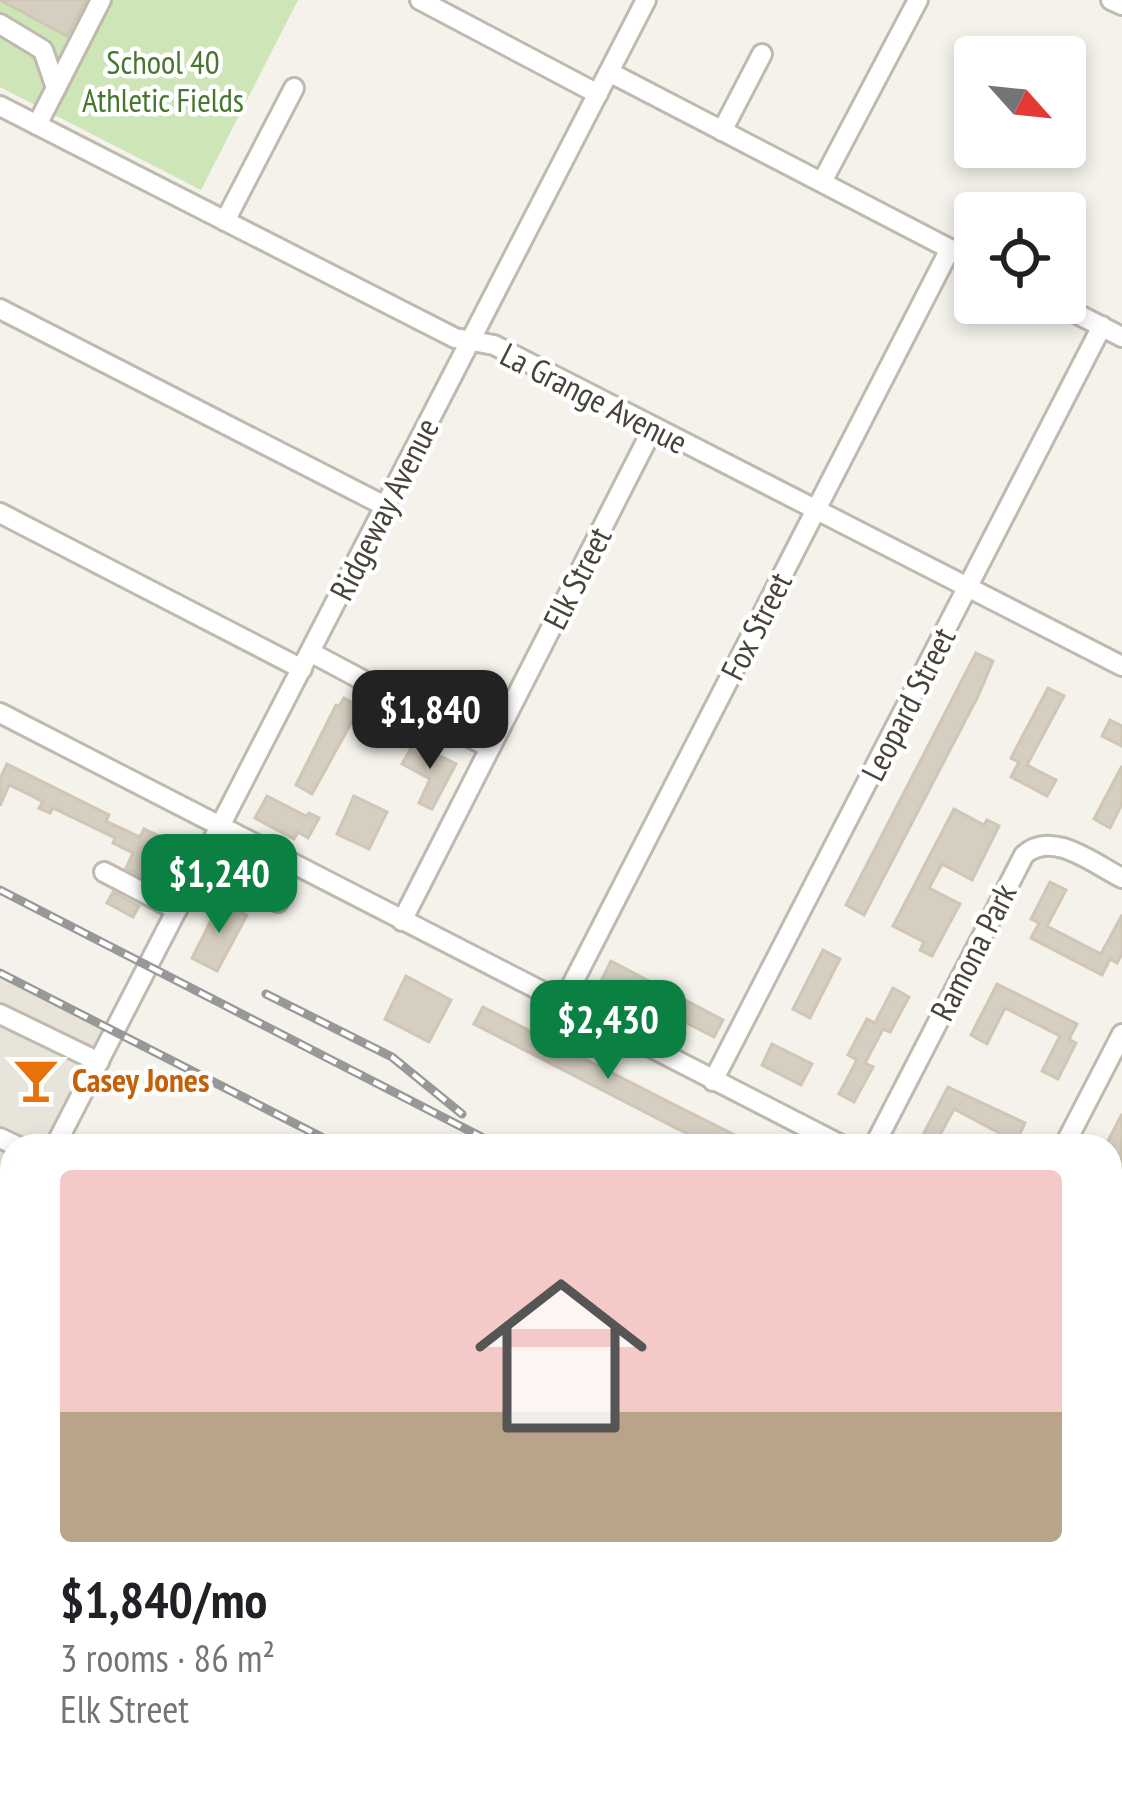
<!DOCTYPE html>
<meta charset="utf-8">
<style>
:root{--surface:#fff;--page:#f2f2f2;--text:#202124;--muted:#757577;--line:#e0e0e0;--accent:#0b8043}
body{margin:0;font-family:"PT Sans Narrow",sans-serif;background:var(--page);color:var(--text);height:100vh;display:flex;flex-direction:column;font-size:45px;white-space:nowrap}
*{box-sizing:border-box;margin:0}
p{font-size:39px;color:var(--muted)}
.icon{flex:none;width:66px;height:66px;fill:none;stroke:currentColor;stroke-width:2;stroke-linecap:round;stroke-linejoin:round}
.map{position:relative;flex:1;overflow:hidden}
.side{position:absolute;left:0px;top:1134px;width:1122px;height:663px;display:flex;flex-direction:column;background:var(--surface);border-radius:36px 36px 0 0;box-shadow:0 6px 18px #0003}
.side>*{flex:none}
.needle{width:78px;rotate:117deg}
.tools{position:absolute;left:954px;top:36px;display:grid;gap:24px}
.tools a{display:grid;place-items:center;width:132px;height:132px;border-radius:12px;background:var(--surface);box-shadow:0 6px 18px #0003;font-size:60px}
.price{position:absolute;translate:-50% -102px;padding:0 27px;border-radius:24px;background:var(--accent);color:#fff;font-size:39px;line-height:78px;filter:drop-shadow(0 3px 6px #0008)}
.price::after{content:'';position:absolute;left:50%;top:72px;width:36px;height:27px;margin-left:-18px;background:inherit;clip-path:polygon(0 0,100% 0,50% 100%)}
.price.current{background:#222;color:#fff}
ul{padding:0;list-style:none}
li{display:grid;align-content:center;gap:24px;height:636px;padding:0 60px}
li+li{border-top:3px solid var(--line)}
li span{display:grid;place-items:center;height:372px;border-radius:12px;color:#555}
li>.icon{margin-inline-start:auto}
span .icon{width:216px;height:216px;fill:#fffc;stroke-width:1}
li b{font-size:51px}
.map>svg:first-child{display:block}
.residential{fill:#e8e4d9}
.commercial{fill:#f4ead8}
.green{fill:#cde5b7}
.building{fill:#d5cec1;stroke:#cfc6b5;stroke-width:3}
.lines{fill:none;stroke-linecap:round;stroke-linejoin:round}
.minor-casing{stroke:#bfbaae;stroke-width:24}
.minor{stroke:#fff;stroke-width:18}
.rail-casing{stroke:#989898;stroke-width:9}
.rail{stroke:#fff;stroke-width:4.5;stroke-dasharray:14;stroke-linecap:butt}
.labels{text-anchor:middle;stroke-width:9;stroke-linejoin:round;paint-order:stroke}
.park-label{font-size:33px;fill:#467630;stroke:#fff}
.street-label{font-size:33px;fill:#484339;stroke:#fff}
.food-label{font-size:33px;font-weight:bold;fill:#c56008;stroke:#fff;text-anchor:start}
</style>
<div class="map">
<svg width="1122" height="1796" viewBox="0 0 1122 1796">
<rect width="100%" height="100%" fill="#f4f2eb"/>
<!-- residential -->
<polygon class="residential" points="0,975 115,1031 55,1146 12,1146 12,1230 0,1254"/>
<!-- commercial -->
<polygon class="commercial" points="1122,1236 1122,1796 917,1796 922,1785 1110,1785 1110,1259"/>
<!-- green -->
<polygon class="green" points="0,0 298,0 201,190 0,87"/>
<!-- building -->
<g class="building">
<polygon points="0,0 86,0 67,36"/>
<polygon points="976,653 993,661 978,696 864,915 846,905"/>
<polygon points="1048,688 1064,696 1027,765 1056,780 1047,796 1011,777 1019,762 1011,758"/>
<polygon points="344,698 360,707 312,794 296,785 336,705 339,706"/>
<polygon points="1110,720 1122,726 1122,746 1102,736"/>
<polygon points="414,743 456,764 432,809 419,803 430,779 402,764"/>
<polygon points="7,764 109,815 106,821 140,837 144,829 170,841 152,882 126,868 133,853 113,843 115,838 53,808 50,813 39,808 43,802 28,794 9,785 0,806 0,779"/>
<polygon points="1122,766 1122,804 1110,828 1094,819"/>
<polygon points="267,796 306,816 309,813 319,818 308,838 298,832 294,839 255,818"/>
<polygon points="354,796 387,812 369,849 337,834"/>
<polygon points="954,809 984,825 987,820 999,826 972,880 942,864 929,888 960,904 932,956 920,950 924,942 893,926"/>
<polygon points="1050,882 1066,890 1047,926 1101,954 1122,915 1122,954 1117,963 1110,959 1102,975 1031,938 1039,923 1031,919"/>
<polygon points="113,892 139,906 133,917 107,903"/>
<polygon points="221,901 247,915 217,971 192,958"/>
<polygon points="823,950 840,959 810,1018 793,1009"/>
<polygon points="611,961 723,1020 714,1037 602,979"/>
<polygon points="406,976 451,1000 429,1042 385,1019"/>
<polygon points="997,984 1077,1024 1069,1039 1076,1043 1058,1079 1042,1071 1060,1036 1005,1008 987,1044 971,1035"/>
<polygon points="893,988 909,997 890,1032 883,1029 865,1063 873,1067 854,1102 839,1094 857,1060 848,1055 867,1019 875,1023"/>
<polygon points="483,1007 673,1104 757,1146 711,1146 474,1024"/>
<polygon points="772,1044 812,1064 801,1085 762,1065"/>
<polygon points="948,1087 1025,1123 1016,1142 954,1109 935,1144 922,1137"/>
<polygon points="1122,1114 1122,1171 1110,1195 1110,1155 1114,1147 1107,1143"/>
</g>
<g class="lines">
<defs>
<g id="minor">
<polyline points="420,0 598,94"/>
<polyline points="1111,0 1122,5"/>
<polyline points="0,24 43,50 56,88"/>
<polyline points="609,72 975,262"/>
<polyline points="0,106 455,338 494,345 1122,666"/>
<polyline points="37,125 101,0"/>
<polyline points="722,131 762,54"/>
<polyline points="822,182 918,0"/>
<polyline points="225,221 294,88"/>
<polyline points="1056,303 1122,337"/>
<polyline points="0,309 385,506"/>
<polyline points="0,513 302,669"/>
<polyline points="310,652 490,748"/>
<polyline points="0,713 843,1146"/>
<polyline points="201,863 278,902"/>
<polyline points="104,872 177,910"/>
<polyline points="402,921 653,428"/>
<polyline points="562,1004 950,249"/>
<polyline points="0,1014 99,1062"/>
<polyline points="713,1081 1102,326"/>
<polyline points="0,1138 17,1146"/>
<polyline points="55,1146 646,0"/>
<path d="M874 1146 1024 855C1052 829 1094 864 1122 878"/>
<polyline points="1064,1146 1122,1034"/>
<polyline points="0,1254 12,1230"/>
<polyline points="1110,1360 1122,1336"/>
<polyline points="1110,1692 1122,1660"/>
<polyline points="0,1746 12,1722"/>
<polyline points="157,1785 178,1796"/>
<polyline points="235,1785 256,1796"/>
<polyline points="301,1796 306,1785"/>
<polyline points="421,1796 426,1785"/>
<polyline points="629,1796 634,1785"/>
<polyline points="820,1796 825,1785"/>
<polyline points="1069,1796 1074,1785"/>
</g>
</defs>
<!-- minor casing -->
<use href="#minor" class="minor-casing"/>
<!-- minor -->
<use href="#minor" class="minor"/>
<defs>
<g id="rail">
<polyline points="0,890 499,1146"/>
<polyline points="0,973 339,1146"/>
<polyline points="266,994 392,1057 462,1114"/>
<polyline points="1110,1458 1122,1464"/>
<polyline points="1110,1540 1122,1546"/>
<polyline points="1110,1645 1122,1622"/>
<polyline points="1110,1776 1122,1771"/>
<polyline points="1031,1796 1037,1785"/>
<polyline points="1080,1796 1095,1785"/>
</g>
</defs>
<!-- rail casing -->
<use href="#rail" class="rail-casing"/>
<!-- rail -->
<use href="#rail" class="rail"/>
</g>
<!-- icons -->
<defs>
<symbol id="bar-bare" viewBox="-9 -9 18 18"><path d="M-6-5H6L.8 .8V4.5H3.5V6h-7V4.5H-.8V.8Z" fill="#e8710a" stroke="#fff" stroke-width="2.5" paint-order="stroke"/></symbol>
</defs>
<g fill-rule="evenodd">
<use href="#bar-bare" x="3" y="1047" width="66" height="66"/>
</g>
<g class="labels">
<!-- park labels -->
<g class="park-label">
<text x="163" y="74">School 40<tspan x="163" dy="38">Athletic Fields</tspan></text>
</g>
<!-- street labels -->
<g class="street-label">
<text transform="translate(594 398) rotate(27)" y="12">La Grange Avenue</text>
<text transform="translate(384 509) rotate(-63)" y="12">Ridgeway Avenue</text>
<text transform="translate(577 578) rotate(-63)" y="12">Elk Street</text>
<text transform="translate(756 626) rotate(-63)" y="12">Fox Street</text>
<text transform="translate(908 704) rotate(-63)" y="12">Leopard Street</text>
<text transform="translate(973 952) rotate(-63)" y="12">Ramona Park</text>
</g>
<!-- food labels -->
<g class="food-label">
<text x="72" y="1092">Casey Jones</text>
</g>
</g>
</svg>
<div class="tools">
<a><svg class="needle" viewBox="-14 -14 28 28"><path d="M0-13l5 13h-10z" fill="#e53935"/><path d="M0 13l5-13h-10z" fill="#757577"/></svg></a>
<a><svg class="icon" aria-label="locate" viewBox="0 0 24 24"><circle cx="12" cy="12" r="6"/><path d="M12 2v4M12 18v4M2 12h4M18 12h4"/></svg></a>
</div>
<b class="price current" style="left:430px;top:772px">$1,840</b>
<b class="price" style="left:219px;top:936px">$1,240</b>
<b class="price" style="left:608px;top:1082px">$2,430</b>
<section class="side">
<ul>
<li><span style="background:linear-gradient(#f6c9c9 65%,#b9a48a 0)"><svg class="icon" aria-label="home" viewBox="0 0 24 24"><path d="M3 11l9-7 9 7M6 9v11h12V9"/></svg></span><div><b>$1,840/mo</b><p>3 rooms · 86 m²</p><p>Elk Street</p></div></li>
</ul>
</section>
</div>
